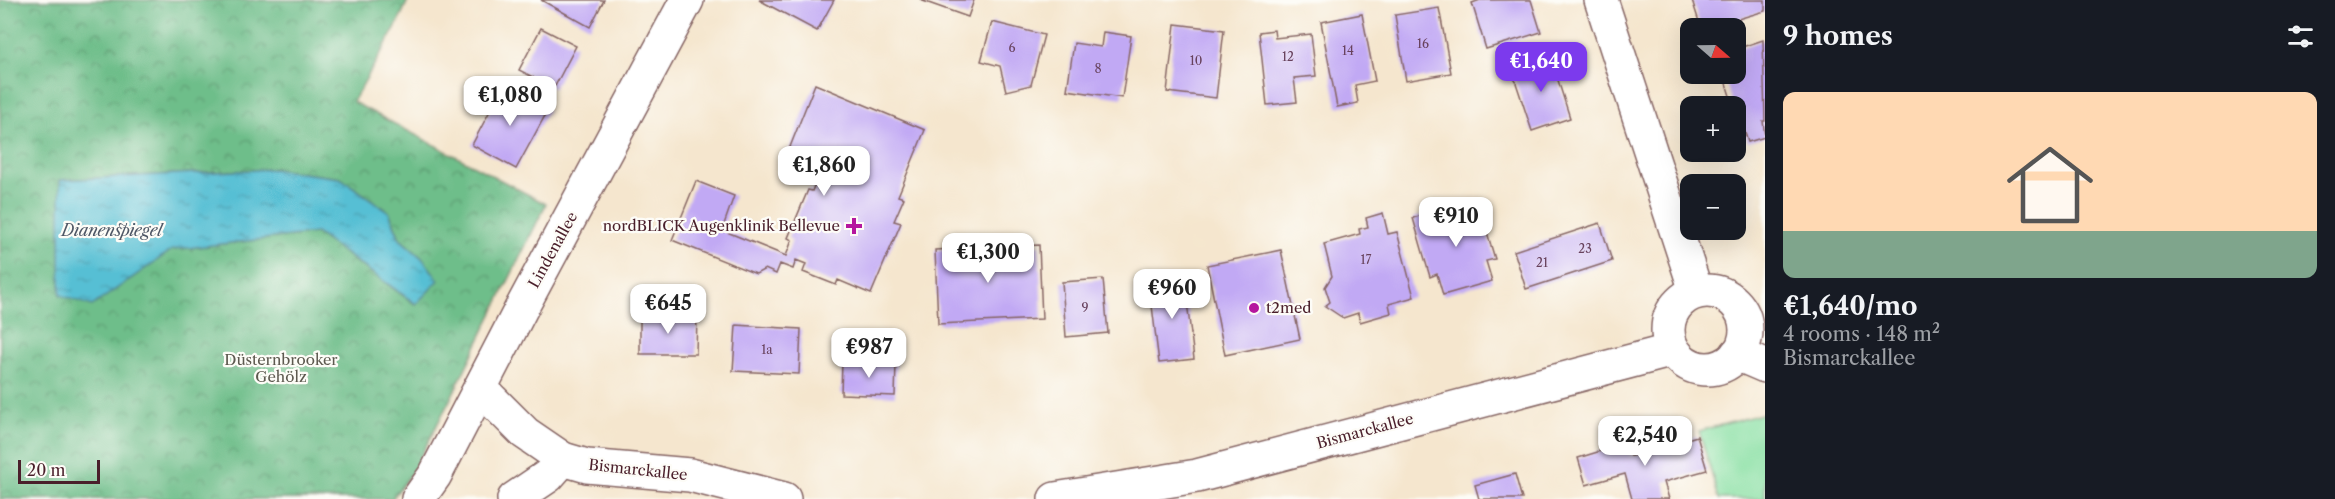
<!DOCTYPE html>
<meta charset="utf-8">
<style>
:root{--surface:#171b24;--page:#242831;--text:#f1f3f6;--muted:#9ea1a6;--accent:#7c3aed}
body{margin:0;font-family:"Libre Caslon Text",serif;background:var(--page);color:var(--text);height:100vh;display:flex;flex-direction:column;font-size:22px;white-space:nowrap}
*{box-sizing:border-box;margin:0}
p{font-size:20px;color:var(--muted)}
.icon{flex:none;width:33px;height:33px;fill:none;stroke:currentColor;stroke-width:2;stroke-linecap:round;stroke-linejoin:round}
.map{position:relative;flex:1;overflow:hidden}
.details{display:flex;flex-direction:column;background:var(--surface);width:570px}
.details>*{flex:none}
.needle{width:39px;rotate:110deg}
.fabs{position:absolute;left:1680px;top:18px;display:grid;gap:12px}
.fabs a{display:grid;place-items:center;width:66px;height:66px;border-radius:12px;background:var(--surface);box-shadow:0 6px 24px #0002;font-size:30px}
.scale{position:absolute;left:18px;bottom:15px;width:82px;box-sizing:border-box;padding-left:6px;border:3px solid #4a1f2b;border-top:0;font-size:16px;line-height:21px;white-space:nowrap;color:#4a1f2b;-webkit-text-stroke:4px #fdfcf7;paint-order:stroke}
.price{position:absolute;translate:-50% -51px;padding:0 14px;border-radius:12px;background:#fff;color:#222;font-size:20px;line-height:39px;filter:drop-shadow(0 2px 3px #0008)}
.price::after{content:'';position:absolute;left:50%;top:36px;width:18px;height:14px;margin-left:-9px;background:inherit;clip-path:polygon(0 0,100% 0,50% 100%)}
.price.on{background:var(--accent);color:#fff}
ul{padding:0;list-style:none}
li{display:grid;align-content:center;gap:12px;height:318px;padding:0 18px}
li span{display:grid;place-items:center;height:186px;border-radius:12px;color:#555}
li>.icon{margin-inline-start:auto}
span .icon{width:108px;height:108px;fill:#fffc;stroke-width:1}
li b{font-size:26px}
h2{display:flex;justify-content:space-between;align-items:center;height:72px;padding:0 18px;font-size:26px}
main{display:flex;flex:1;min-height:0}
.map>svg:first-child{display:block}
.forest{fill:url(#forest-crowns);stroke:#5c6e5a;stroke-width:1.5;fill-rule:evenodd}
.green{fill:#89e0a4;stroke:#6a8068;stroke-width:1.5}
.water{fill:url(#water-ripples);stroke:#506f80;stroke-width:1.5}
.building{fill:#c1a9f4}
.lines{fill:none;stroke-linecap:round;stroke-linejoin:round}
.minor-casing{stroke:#866564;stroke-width:36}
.minor{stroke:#fff;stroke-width:33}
.poi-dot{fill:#b5179e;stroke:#fdfcf7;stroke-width:2}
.labels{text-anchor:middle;stroke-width:4.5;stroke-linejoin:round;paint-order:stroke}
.number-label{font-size:12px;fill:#68425d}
.poi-label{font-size:15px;fill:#4a1f2b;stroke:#fdfcf7;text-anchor:end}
.street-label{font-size:15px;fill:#4a1f2b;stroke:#fdfcf7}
.park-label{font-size:15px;fill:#5d594f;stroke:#fdfcf7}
.water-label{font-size:16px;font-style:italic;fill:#4f5766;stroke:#fdfcf7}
</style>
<main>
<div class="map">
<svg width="1765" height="499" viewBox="0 0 1765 499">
<defs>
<pattern id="forest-crowns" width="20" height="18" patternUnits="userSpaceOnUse" patternTransform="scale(1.5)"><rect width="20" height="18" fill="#6ebe8a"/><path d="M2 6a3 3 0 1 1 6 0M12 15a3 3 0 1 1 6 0" fill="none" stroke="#5c9a71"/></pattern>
<pattern id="water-ripples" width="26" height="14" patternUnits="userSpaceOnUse" patternTransform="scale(1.5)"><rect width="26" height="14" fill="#57bfd4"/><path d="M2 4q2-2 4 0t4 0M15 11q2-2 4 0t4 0" fill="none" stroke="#4a9bac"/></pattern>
</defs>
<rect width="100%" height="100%" fill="#fdfcf7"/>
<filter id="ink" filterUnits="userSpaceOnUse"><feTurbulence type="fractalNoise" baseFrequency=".0167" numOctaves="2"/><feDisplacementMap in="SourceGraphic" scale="12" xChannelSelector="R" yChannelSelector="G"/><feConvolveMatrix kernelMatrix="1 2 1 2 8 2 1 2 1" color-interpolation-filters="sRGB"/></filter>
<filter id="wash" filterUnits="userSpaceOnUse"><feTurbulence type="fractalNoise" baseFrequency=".008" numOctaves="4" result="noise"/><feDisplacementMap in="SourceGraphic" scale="24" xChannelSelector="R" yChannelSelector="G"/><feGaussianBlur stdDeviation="1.35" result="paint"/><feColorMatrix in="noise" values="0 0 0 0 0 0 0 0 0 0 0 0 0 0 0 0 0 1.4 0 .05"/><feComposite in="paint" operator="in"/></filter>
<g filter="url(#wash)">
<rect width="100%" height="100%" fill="#f5e6ce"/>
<!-- forest -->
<path class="forest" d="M0 0H408L398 23 353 102 546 204 450 400 413 471 392 499H0ZM273 169 340 178 389 212 400 239 422 258 415 304 316 233 172 250 60 180Z"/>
<!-- green -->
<polygon class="green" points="1765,413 1765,499 1719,499 1699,431"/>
<!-- water -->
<polygon class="water" points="273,169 340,178 389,212 400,239 422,258 439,280 416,304 316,233 172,250 92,306 60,295 60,180"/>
<g id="blocks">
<!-- building -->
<g class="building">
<polygon points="541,0 604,0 590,27"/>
<polygon points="759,0 834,0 817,31"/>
<polygon points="920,0 974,0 968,17"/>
<polygon points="1480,0 1531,0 1541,32 1486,49 1472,3"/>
<polygon points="1692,0 1765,0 1765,11 1708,28 1701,28"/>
<polygon points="1439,8 1451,73 1406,81 1395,15"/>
<polygon points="1362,14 1375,81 1355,85 1358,103 1337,107 1321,22"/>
<polygon points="992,22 1044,35 1031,85 1006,91 1000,66 981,61"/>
<polygon points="1175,24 1224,30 1216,98 1167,92"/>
<polygon points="541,28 576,46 554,88 519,70"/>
<polygon points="1274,30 1275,38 1311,34 1316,76 1294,78 1297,102 1267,105 1259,32"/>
<polygon points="1103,32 1131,36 1122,98 1067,90 1074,43 1101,47"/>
<polygon points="1763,40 1765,121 1763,121 1765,137 1748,142 1743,127 1736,129 1736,106 1720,106 1732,102 1723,74 1736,74 1736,49"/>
<polygon points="1550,55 1570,118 1532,131 1511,68"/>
<polygon points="815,84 925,130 898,196 904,198 894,221 901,223 871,294 838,280 836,285 803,272 806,264 796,260 793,269 780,264 776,274 765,269 756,274 672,240 696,181 734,196 722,230 786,256 792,240 788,238 808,190 812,191 820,171 813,167 811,173 792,166 788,163 786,157"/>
<polygon points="503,86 548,110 516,169 472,145"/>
<polygon points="1479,205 1495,259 1486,261 1492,281 1443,295 1437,274 1430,277 1413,218 1435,211 1437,218"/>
<polygon points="1383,213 1388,234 1397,232 1414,297 1389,304 1391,313 1360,322 1358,313 1343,318 1325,306 1330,302 1325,287 1332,276 1324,244 1360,234 1359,229 1368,227 1366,218"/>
<polygon points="1600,223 1612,261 1526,289 1514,251"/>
<polygon points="1039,245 1042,319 938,324 935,250"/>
<polygon points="1281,250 1300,339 1225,355 1207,265"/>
<polygon points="1184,277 1194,359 1159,363 1149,281"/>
<polygon points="1103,279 1108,333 1066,337 1062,282"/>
<polygon points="640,315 697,316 696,354 640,354"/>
<polygon points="736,325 801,329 799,374 733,371"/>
<polygon points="842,362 896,363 895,396 841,394"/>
<polygon points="1697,436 1707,470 1664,482 1669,499 1632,499 1625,474 1586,485 1578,458 1627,443 1631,456"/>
<polygon points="1515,474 1522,499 1479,499 1475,485"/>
</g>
</g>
</g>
<g filter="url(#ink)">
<use href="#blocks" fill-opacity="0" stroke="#866564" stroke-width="1.5"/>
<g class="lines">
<defs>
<g id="minor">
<polyline points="1601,0 1696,291"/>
<circle cx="1707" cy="330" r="39"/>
<polyline points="1737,354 1765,366"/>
<polyline points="481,389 525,433 563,459 587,466 690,475 784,499"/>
<polyline points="418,499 435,475 521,309 687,0"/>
<polyline points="514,499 548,476 563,459"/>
<polyline points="1055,499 1197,476 1673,350"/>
</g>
</defs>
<!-- minor casing -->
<use href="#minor" class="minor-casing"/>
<!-- minor -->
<use href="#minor" class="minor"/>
</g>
</g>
<!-- markers -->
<g class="poi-dot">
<path d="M851 217h6v6h6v6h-6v6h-6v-6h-6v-6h6z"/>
<circle cx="1254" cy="308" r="6"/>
</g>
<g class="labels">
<!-- number labels -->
<g class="number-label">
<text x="1423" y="48">16</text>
<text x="1012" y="52">6</text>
<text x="1348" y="55">14</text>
<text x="1288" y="61">12</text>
<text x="1196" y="65">10</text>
<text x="1098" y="73">8</text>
<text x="1585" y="253">23</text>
<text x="1366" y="264">17</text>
<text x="1542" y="267">21</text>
<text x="1085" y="312">9</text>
<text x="767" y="354">1a</text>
</g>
<!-- poi labels -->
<g class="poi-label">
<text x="840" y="231">nordBLICK Augenklinik Bellevue</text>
<text x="1266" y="313" text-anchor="start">t2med</text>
</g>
<!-- street labels -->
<g class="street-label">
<text transform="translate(553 250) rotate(-61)" y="5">Lindenallee</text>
<text transform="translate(1365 431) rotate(-15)" y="5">Bismarckallee</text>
<text transform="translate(638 470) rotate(6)" y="5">Bismarckallee</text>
</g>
<!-- park labels -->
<g class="park-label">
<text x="281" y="365">Düsternbrooker<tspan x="281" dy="17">Gehölz</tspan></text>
</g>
<!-- water labels -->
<g class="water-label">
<text x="112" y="236">Dianenspiegel</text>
</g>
</g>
</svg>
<div class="fabs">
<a><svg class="needle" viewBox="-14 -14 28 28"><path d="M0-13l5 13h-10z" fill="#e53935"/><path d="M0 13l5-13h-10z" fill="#9ea1a6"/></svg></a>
<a>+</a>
<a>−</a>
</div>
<div class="scale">20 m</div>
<b class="price on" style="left:1541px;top:93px">€1,640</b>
<b class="price" style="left:510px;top:127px">€1,080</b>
<b class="price" style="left:824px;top:197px">€1,860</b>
<b class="price" style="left:1456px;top:248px">€910</b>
<b class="price" style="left:988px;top:284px">€1,300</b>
<b class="price" style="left:1172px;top:320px">€960</b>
<b class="price" style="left:668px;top:335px">€645</b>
<b class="price" style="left:869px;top:379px">€987</b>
<b class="price" style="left:1645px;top:467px">€2,540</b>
</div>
<section class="details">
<h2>9 homes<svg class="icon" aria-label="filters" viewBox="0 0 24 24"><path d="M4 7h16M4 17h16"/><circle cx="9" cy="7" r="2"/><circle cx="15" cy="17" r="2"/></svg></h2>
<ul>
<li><span style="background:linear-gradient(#ffd9b3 75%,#7fa58c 0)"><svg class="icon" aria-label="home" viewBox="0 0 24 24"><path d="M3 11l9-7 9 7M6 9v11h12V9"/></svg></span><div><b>€1,640/mo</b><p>4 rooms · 148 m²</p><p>Bismarckallee</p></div></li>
</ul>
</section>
</main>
